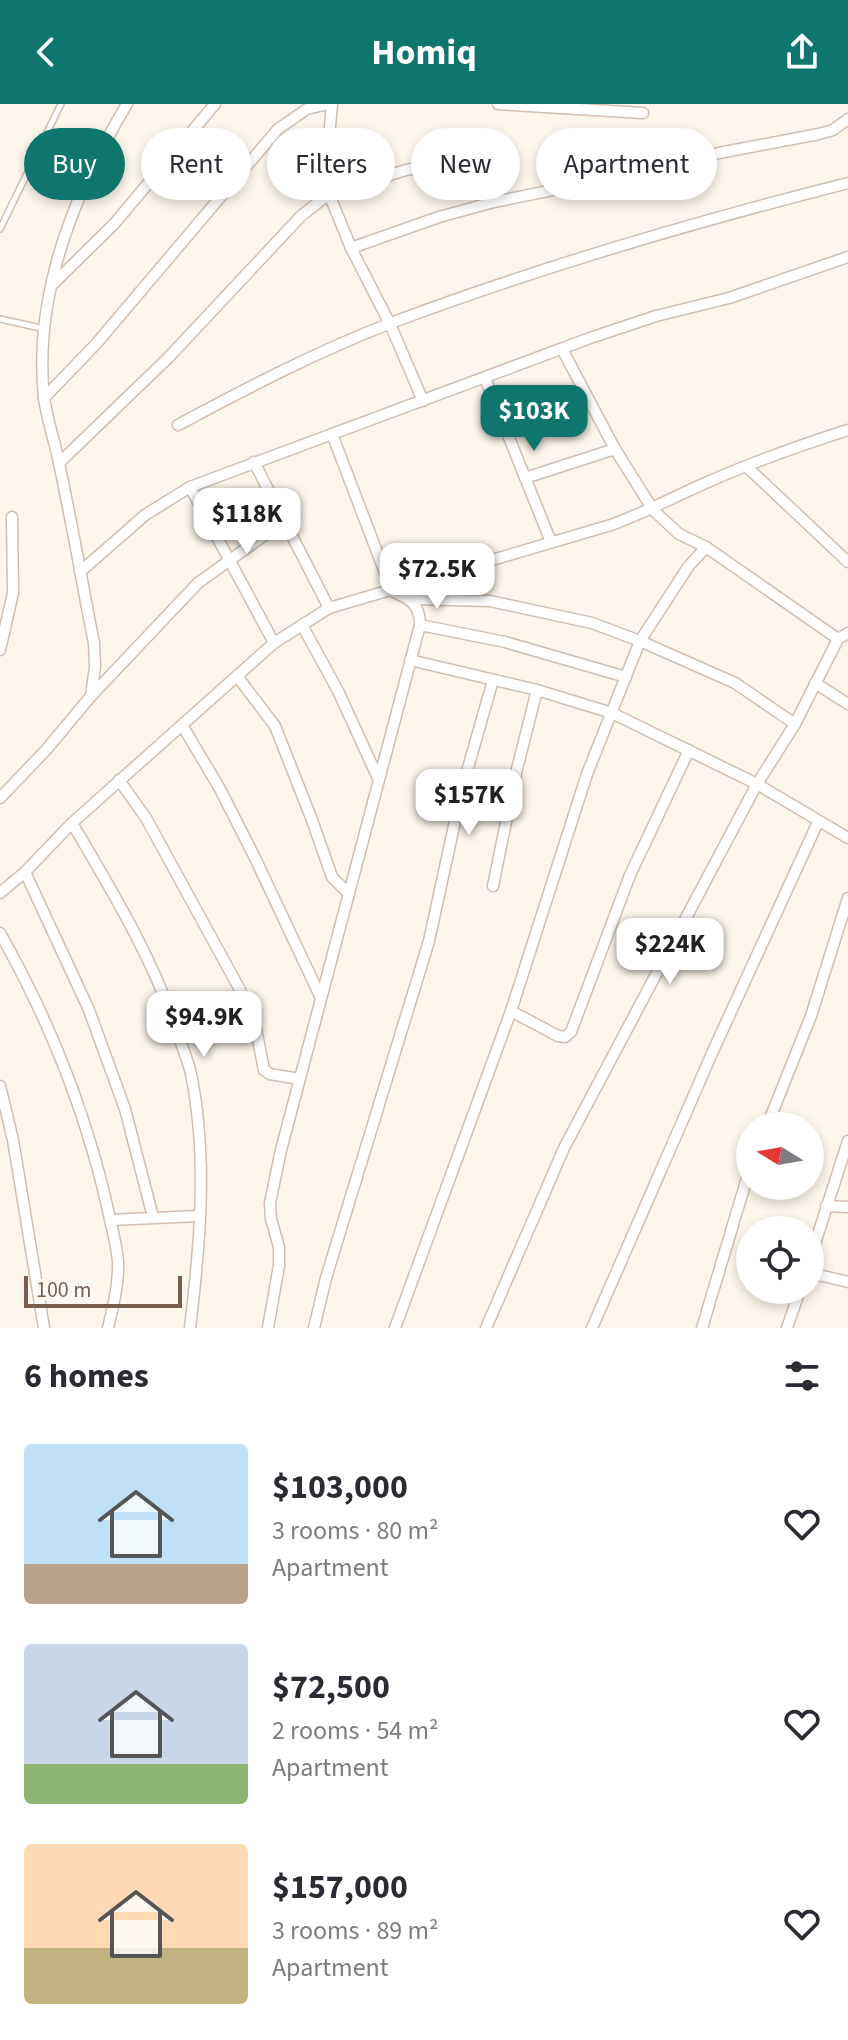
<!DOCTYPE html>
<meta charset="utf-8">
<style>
:root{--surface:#fff;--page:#f2f2f3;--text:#2b2b33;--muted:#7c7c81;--accent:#0f766e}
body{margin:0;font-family:"Source Sans 3",sans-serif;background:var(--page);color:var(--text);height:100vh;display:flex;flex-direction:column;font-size:30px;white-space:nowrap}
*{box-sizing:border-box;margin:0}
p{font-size:26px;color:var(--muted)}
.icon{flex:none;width:44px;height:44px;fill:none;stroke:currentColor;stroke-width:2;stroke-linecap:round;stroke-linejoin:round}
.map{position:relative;height:1224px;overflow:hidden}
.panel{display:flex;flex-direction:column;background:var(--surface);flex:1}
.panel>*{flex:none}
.top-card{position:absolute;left:24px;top:24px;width:800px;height:72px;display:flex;gap:16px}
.needle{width:52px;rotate:281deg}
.controls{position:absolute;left:736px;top:1008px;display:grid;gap:16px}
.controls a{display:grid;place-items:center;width:88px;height:88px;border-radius:50%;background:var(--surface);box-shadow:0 4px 12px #0003;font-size:40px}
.scale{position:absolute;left:24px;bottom:20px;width:158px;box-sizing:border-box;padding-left:8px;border:4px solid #7a5c4d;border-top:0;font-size:22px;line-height:28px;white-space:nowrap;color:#7a5c4d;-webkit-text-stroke:6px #fffaf3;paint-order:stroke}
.price{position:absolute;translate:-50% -68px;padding:0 18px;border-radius:16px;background:#fff;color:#222;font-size:26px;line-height:52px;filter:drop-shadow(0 2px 4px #0008)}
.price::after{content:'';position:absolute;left:50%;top:48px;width:24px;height:18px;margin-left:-12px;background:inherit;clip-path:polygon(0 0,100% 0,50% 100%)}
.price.on{background:var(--accent);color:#fff}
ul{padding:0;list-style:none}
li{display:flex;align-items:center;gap:24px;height:200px;padding:0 24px}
li span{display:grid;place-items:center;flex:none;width:224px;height:160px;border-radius:8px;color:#555}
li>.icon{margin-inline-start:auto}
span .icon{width:96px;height:96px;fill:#fffc;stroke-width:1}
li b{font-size:34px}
h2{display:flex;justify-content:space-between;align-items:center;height:96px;padding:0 24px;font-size:34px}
.tag{padding:0 28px;border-radius:36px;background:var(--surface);box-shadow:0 4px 12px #0003;font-size:28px;line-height:72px}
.tag.on{background:var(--accent);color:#fff}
header{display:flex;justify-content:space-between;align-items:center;height:104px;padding:0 24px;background:var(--accent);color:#fff;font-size:36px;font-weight:700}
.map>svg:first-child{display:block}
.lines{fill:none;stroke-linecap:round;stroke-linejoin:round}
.service-casing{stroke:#d1beb0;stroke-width:8}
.minor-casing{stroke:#d1beb0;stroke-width:13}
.service{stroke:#fff;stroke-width:5}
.minor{stroke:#fff;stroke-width:10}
</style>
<header><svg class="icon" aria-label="back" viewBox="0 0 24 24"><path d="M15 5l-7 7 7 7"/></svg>Homiq<svg class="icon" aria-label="share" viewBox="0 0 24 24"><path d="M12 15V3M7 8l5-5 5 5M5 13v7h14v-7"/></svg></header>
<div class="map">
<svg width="848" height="1224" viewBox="0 0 848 1224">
<rect width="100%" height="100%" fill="#fdf6ec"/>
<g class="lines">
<defs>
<g id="service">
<polyline points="0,125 61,0"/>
<polyline points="0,215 45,225"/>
</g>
<g id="minor">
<polyline points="332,0 328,44 329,90 351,144 390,220 423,297"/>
<polyline points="498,0 643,9"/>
<polyline points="351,144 439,113 494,98 598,77 719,49 819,30 833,26 848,15"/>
<polyline points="54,179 114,120 215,0"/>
<polyline points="562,245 615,345 653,406 679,430 706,443 838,535"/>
<polyline points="485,274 551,438"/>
<polyline points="44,294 96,240 278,25 307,5 328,0"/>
<path d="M178 321C247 284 318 247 391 219 540 163 694 118 848 79"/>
<polyline points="254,358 329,504"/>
<polyline points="59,359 169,253 301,112 329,90 406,66 503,47"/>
<polyline points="747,363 848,458"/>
<polyline points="525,374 615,345"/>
<polyline points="190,383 274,539"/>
<polyline points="80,468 145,411 190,383 590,234 656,212 729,194 848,153"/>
<polyline points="411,495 490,497 592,519 640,537 735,579 795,620"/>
<polyline points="302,521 338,587 378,674"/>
<polyline points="420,521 505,538 626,573"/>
<polyline points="0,546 13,489 12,413"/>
<polyline points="410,556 537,586 612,609 757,680 848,734"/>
<polyline points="237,572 275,622 312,716 332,773 348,789"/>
<polyline points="815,579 848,600"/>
<path d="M91 592 95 563 94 539C82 479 72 419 59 359 55 338 47 316 44 294 33 190 75 87 127 0"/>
<polyline points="182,621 220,685 255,754 320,892"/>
<polyline points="119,676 146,714 239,884 256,925 264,966 270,970 299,975"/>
<polyline points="0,694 46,646 91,592 198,479 284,417"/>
<path d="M72 719C112 787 153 854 178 930 182 943 188 956 191 970 208 1053 200 1141 190 1224"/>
<polyline points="25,768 89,906 125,1005 153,1113"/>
<polyline points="493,782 516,669 537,586"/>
<path d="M0 789 25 768 72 719 274 539 329 504 611 421C641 410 662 399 690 386 741 362 795 343 848 326"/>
<path d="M0 829C47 912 84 1004 106 1097 110 1117 116 1137 118 1157 119 1179 113 1203 108 1224"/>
<polyline points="511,907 558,932 565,933 571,928 630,771 689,646"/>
<polyline points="0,982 13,1036 44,1224"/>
<polyline points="767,1022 811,912 848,794"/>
<polyline points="826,1102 848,1103"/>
<polyline points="110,1116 199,1112"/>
<polyline points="810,1155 848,1037"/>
<polyline points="810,1169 848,1178"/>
<path d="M268 1224 279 1161V1143L271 1115 270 1099 281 1046 420 521C420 500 410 495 392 487L332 330"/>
<polyline points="314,1224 326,1174 429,837 462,685 493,576"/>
<polyline points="395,1224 511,907 587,670 640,537 688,463 706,443"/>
<polyline points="486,1224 564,1044 757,680 795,620 838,535 848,529"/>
<polyline points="592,1224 713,947 818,718"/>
<polyline points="702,1224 750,1064"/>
<polyline points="787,1224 800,1186"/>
</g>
</defs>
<!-- service casing -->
<use href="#service" class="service-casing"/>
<!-- minor casing -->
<use href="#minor" class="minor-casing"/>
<!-- service -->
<use href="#service" class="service"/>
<!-- minor -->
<use href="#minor" class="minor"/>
</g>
</svg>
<div class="controls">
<a><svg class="needle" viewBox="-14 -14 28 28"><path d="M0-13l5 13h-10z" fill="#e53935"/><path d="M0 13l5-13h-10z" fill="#7c7c81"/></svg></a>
<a><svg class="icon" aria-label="locate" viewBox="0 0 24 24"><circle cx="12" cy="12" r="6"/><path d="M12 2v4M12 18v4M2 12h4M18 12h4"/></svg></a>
</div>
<div class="scale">100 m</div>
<b class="price on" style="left:534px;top:349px">$103K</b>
<b class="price" style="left:247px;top:452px">$118K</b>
<b class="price" style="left:437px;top:507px">$72.5K</b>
<b class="price" style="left:469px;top:733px">$157K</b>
<b class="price" style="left:670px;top:882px">$224K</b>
<b class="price" style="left:204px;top:955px">$94.9K</b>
<div class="top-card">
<a class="tag on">Buy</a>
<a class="tag">Rent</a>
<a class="tag">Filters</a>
<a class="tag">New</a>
<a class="tag">Apartment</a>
</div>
</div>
<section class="panel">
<h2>6 homes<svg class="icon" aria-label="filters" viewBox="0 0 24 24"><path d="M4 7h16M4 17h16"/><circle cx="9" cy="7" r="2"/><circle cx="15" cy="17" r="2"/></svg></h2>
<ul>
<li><span style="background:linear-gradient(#bfe0f5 75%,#b9a48a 0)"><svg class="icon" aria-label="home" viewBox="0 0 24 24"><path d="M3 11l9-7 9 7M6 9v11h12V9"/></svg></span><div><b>$103,000</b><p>3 rooms · 80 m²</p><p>Apartment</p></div><svg class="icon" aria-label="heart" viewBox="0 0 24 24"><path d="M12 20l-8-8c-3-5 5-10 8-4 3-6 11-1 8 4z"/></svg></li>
<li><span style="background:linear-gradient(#c9d6e8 75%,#8fb573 0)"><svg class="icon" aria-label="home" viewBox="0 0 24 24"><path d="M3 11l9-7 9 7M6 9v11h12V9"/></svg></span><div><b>$72,500</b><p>2 rooms · 54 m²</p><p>Apartment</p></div><svg class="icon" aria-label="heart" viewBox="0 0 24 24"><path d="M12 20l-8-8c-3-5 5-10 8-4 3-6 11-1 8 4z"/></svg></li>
<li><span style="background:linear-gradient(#ffd9b3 65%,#c2b280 0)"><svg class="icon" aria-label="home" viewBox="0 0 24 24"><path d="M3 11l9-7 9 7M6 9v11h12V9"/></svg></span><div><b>$157,000</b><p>3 rooms · 89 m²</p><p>Apartment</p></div><svg class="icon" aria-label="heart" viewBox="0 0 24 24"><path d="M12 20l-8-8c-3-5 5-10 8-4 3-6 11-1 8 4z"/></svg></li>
</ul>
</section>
